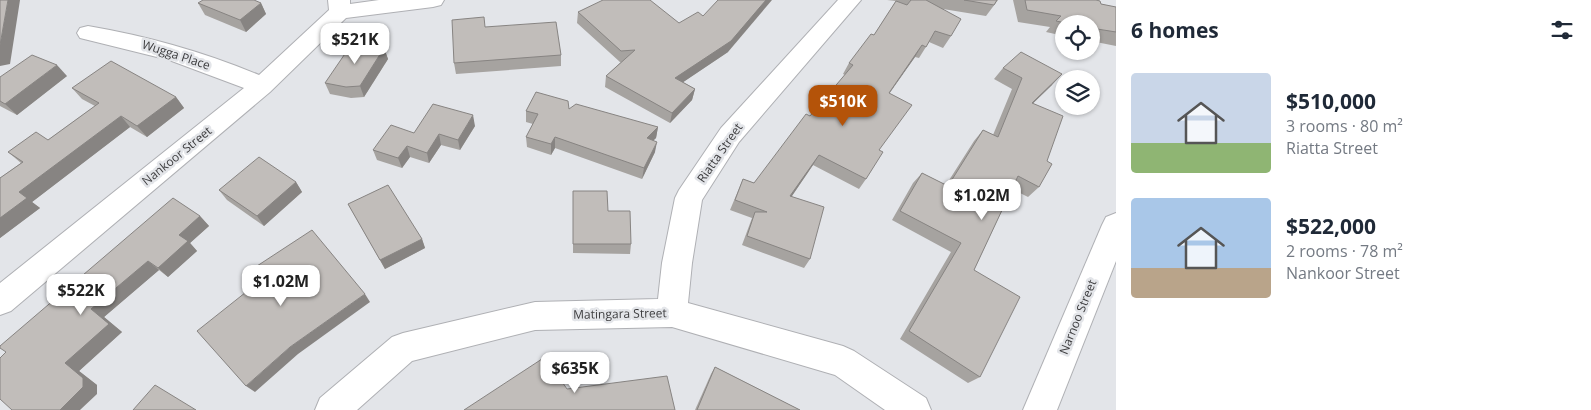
<!DOCTYPE html>
<meta charset="utf-8">
<style>
:root{--surface:#fff;--page:#f2f2f3;--text:#1f2937;--muted:#747a83;--accent:#b45309}
body{margin:0;font-family:"Open Sans",sans-serif;background:var(--page);color:var(--text);height:100vh;display:flex;flex-direction:column;font-size:19px;white-space:nowrap}
*{box-sizing:border-box;margin:0}
p{font-size:16px;color:var(--muted)}
.icon{flex:none;width:28px;height:28px;fill:none;stroke:currentColor;stroke-width:2;stroke-linecap:round;stroke-linejoin:round}
.map{position:relative;flex:1;overflow:hidden}
.drawer{display:flex;flex-direction:column;background:var(--surface);width:475px}
.drawer>*{flex:none}
.tools{position:absolute;left:1055px;top:15px;display:grid;gap:10px}
.tools a{display:grid;place-items:center;width:45px;height:45px;border-radius:50%;background:var(--surface);box-shadow:0 1px 4px #0004;font-size:25px}
.price{position:absolute;translate:-50% -42px;padding:0 11px;border-radius:10px;background:#fff;color:#222;font-size:16px;line-height:32px;filter:drop-shadow(0 1px 2px #0008)}
.price::after{content:'';position:absolute;left:50%;top:30px;width:15px;height:11px;margin-left:-8px;background:inherit;clip-path:polygon(0 0,100% 0,50% 100%)}
.price.active{background:var(--accent);color:#fff}
ul{padding:0;list-style:none}
li{display:flex;align-items:center;gap:15px;height:125px;padding:0 15px}
li span{display:grid;place-items:center;flex:none;width:140px;height:100px;border-radius:5px;color:#555}
li>.icon{margin-inline-start:auto}
span .icon{width:60px;height:60px;fill:#fffc;stroke-width:1}
li b{font-size:21px}
h2{display:flex;justify-content:space-between;align-items:center;height:60px;padding:0 15px;font-size:21px}
main{display:flex;flex:1;min-height:0}
.map>svg:first-child{display:block}
.lines{fill:none;stroke-linecap:round;stroke-linejoin:round}
.minor-casing{stroke:#afb0b4;stroke-width:2}
.minor{fill:#fff;fill-rule:evenodd}
.wall{fill:#a6a3a0}
.shaded-wall{fill:#878482}
.building{fill:#c1bdba;stroke:#878482}
.labels{text-anchor:middle;stroke-width:5;stroke-linejoin:round;paint-order:stroke}
.street-label{font-size:12px;fill:#3c3c3e;stroke:#e3e5e9}
</style>
<main>
<div class="map">
<svg width="1116" height="410" viewBox="0 0 1116 410">
<rect width="100%" height="100%" fill="#e3e5e9"/>
<g class="lines">
<defs>
<g id="minor">
<path d="M328 0H350V4L379 0H444L441 5 433 7 346 18 270 92 11 311 0 315V283L244 88 169 60 80 38 77 33 80 28 88 26C147 36 204 52 259 75L329 10Z"/>
<polygon points="838,0 861,0 739,142 702,200 692,263 688,303 843,346 854,351 926,398 931,410 885,410 835,375 672,327 535,330 412,361 357,410 315,410 320,398 392,337 403,333 535,302 658,299 662,263 675,198 679,190 721,128"/>
<polygon points="1116,213 1116,261 1057,410 1023,410 1102,225 1106,217"/>
</g>
</defs>
<!-- minor casing -->
<use href="#minor" class="minor-casing"/>
<!-- minor -->
<use href="#minor" class="minor"/>
</g>
<!-- wall -->
<g class="wall">
<polygon points="887,0 998,0 986,16 943,9 951,36 943,48 929,42 919,58 915,57 889,93 879,150 866,179 859,189 813,165 792,196 810,259 804,268 742,245 752,218 730,210 743,179 754,183 845,75 843,74 849,63 874,35 896,1"/>
<polygon points="1013,0 1096,0 1101,4 1116,7 1116,46 1091,41 1091,24 1064,24 1064,36 1046,32 1050,27 1018,22"/>
<polygon points="198,3 261,3 266,14 246,32 205,15"/>
<polygon points="578,12 679,23 728,52 683,82 695,89 692,100 670,123 605,87 606,76 621,62 620,62 577,23"/>
<polygon points="486,27 561,55 561,66 456,74 454,63"/>
<polygon points="384,48 388,59 364,97 351,98 330,94 325,83"/>
<polygon points="1003,68 1052,85 1033,103 1047,161 1039,187 1028,197 1012,189 974,270 980,377 968,383 900,339 951,252 892,220 913,183 922,173 946,185 974,141 983,130 993,135 1012,89 994,79"/>
<polygon points="67,76 17,115 0,106 0,77"/>
<polygon points="72,88 176,97 184,108 147,137 130,127 32,202 40,208 0,238 0,178 21,163 8,152 48,140 95,106 82,99"/>
<polygon points="569,109 658,127 656,138 653,140 655,152 642,179 555,148 551,155 527,147 526,137 533,124 526,122 526,111"/>
<polygon points="475,126 460,150 441,145 429,163 410,157 402,168 377,160 373,150 414,133"/>
<polygon points="296,182 302,192 264,226 227,200 219,190"/>
<polygon points="573,191 608,211 631,244 630,254 573,253"/>
<polygon points="348,204 422,239 425,248 385,269"/>
<polygon points="200,216 209,226 190,243 197,251 168,277 159,270 104,317 122,332 79,371 97,385 97,394 6,352"/>
<polygon points="715,367 800,410 695,410 711,374"/>
</g>
<!-- shaded-wall -->
<g class="shaded-wall">
<polygon points="8,0 20,0 10,64 0,66 0,45"/>
<polygon points="766,0 772,0 728,52 673,89 675,78"/>
<polygon points="261,3 266,14 246,32 240,20"/>
<polygon points="922,45 915,57 882,104 889,93"/>
<polygon points="384,48 388,59 364,97 360,86"/>
<polygon points="57,65 67,76 17,115 5,104"/>
<polygon points="1062,74 1052,85 1022,114 1032,103"/>
<polygon points="695,89 692,100 670,123 672,113"/>
<polygon points="176,97 184,108 147,137 137,126"/>
<polygon points="473,115 475,126 460,150 458,140"/>
<polygon points="121,116 130,127 32,202 40,208 0,238 0,218 19,192"/>
<polygon points="658,127 656,138 645,149 647,138"/>
<polygon points="439,134 441,145 429,163 427,153"/>
<polygon points="555,137 555,148 551,155 551,144"/>
<polygon points="657,142 655,152 642,179 644,168"/>
<polygon points="407,146 410,157 402,168 398,158"/>
<polygon points="819,155 813,165 785,206 790,196"/>
<polygon points="296,182 302,192 264,226 257,216"/>
<polygon points="200,216 209,226 190,243 197,251 168,277 158,268 179,235"/>
<polygon points="422,239 425,248 385,269 380,260"/>
<polygon points="148,261 159,270 104,317 122,332 79,371 97,385 97,394 80,410 60,410 65,363 91,309"/>
<polygon points="365,294 370,302 298,354 255,392 246,386 290,347"/>
</g>
<!-- building -->
<g class="building">
<polygon points="0,0 8,0 0,45"/>
<polygon points="203,0 254,0 261,3 240,20 198,3"/>
<polygon points="603,0 650,0 679,23 698,12 703,16 718,0 766,0 731,41 675,78 695,89 672,113 606,76 635,50 621,51 578,12"/>
<polygon points="911,0 926,0 961,19 951,36 935,31 926,47 922,45 889,93 912,105 879,150 883,152 866,179 819,155 790,196 824,207 810,259 747,236 755,212 767,212 735,200 743,179 754,183 806,114 810,116 853,65 849,63 871,34 874,35 896,1 907,5"/>
<polygon points="964,0 997,0 994,5"/>
<polygon points="1025,0 1096,0 1100,1 1101,4 1116,7 1116,32 1091,28 1091,24 1071,24 1056,21 1061,16 1027,10"/>
<polygon points="484,17 485,27 556,22 561,55 454,63 452,20"/>
<polygon points="353,42 384,48 360,86 346,87 325,83"/>
<polygon points="1021,52 1062,74 1032,103 1063,116 1047,161 1052,164 1039,187 1018,176 974,270 1020,297 980,377 909,331 961,243 900,211 922,173 948,186 983,130 998,137 1022,78 1003,68"/>
<polygon points="32,55 57,65 5,104 0,101 0,77"/>
<polygon points="111,61 176,97 137,126 121,116 19,192 27,198 0,218 0,178 23,162 8,152 36,132 48,140 99,103 72,88"/>
<polygon points="536,92 568,101 569,109 576,104 658,127 647,138 657,142 644,168 555,137 551,144 526,137 538,114 526,111"/>
<polygon points="433,104 473,115 458,140 439,134 427,153 407,146 398,158 373,150 391,125 414,133"/>
<polygon points="259,157 296,182 257,216 219,190"/>
<polygon points="388,185 422,239 380,260 348,204"/>
<polygon points="573,191 607,191 608,211 630,211 631,244 573,244"/>
<polygon points="173,198 200,216 179,235 188,241 158,268 148,261 91,309 109,324 65,363 83,378 83,387 60,410 12,410 0,399 0,358 6,352 0,348 0,346"/>
<polygon points="312,230 365,294 290,347 246,386 197,331 265,277 257,266"/>
<polygon points="545,357 567,389 667,376 675,410 464,410"/>
<polygon points="715,367 800,410 697,410"/>
<polygon points="155,385 196,410 133,410"/>
</g>
<g class="labels">
<!-- street labels -->
<g class="street-label">
<text transform="translate(176 55) rotate(18)" y="4">Wugga Place</text>
<text transform="translate(720 153) rotate(-55)" y="4">Riatta Street</text>
<text transform="translate(177 156) rotate(-39)" y="4">Nankoor Street</text>
<text transform="translate(620 314) rotate(-1)" y="4">Matingara Street</text>
<text transform="translate(1078 317) rotate(-68)" y="4">Narnoo Street</text>
</g>
</g>
</svg>
<div class="tools">
<a><svg class="icon" aria-label="locate" viewBox="0 0 24 24"><circle cx="12" cy="12" r="6"/><path d="M12 2v4M12 18v4M2 12h4M18 12h4"/></svg></a>
<a><svg class="icon" aria-label="layers" viewBox="0 0 24 24"><path d="M12 4l9 5-9 5-9-5zM3 14l9 5 9-5"/></svg></a>
</div>
<b class="price" style="left:355px;top:65px">$521K</b>
<b class="price active" style="left:843px;top:127px">$510K</b>
<b class="price" style="left:982px;top:221px">$1.02M</b>
<b class="price" style="left:281px;top:307px">$1.02M</b>
<b class="price" style="left:81px;top:316px">$522K</b>
<b class="price" style="left:575px;top:394px">$635K</b>
</div>
<section class="drawer">
<h2>6 homes<svg class="icon" aria-label="filters" viewBox="0 0 24 24"><path d="M4 7h16M4 17h16"/><circle cx="9" cy="7" r="2"/><circle cx="15" cy="17" r="2"/></svg></h2>
<ul>
<li><span style="background:linear-gradient(#c9d6e8 70%,#8fb573 0)"><svg class="icon" aria-label="home" viewBox="0 0 24 24"><path d="M3 11l9-7 9 7M6 9v11h12V9"/></svg></span><div><b>$510,000</b><p>3 rooms · 80 m²</p><p>Riatta Street</p></div></li>
<li><span style="background:linear-gradient(#a9c7e8 70%,#b9a48a 0)"><svg class="icon" aria-label="home" viewBox="0 0 24 24"><path d="M3 11l9-7 9 7M6 9v11h12V9"/></svg></span><div><b>$522,000</b><p>2 rooms · 78 m²</p><p>Nankoor Street</p></div></li>
</ul>
</section>
</main>
